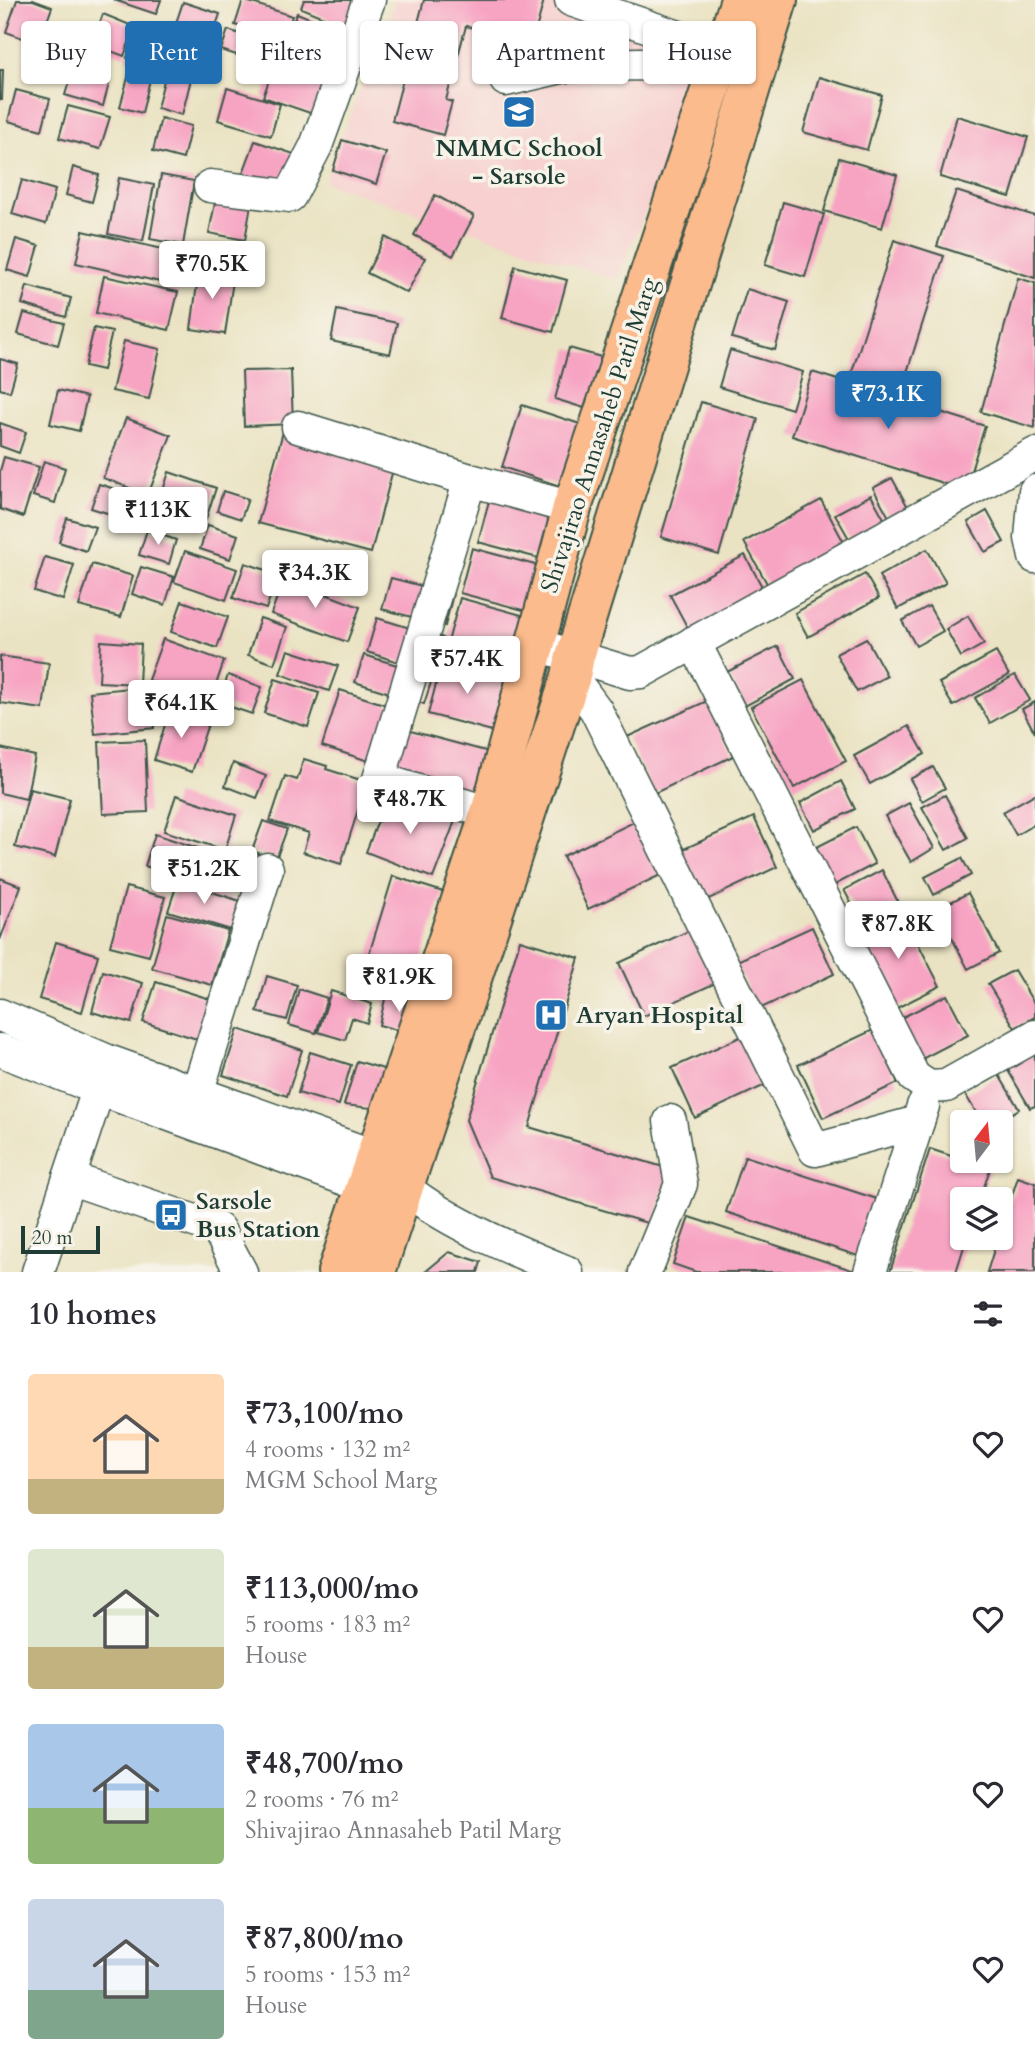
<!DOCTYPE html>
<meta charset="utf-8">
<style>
:root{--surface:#fff;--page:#f2f2f3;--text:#2b2b33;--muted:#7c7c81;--accent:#1f6fb2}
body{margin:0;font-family:Cardo,serif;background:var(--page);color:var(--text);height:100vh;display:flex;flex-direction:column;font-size:26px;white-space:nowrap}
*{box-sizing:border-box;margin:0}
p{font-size:23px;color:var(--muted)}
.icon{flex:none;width:38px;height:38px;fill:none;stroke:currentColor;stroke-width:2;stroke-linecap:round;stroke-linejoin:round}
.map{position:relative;height:1272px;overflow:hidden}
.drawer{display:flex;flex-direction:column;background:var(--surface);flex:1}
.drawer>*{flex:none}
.guide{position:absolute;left:21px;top:21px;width:994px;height:63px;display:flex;gap:14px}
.needle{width:46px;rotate:16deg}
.controls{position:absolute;left:950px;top:1110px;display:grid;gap:14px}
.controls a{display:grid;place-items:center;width:63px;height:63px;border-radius:7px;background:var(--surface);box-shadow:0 2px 5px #0004;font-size:35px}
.scale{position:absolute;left:21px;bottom:18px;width:79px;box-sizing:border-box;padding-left:7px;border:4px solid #1f3d34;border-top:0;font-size:19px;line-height:24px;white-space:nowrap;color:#1f3d34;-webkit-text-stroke:5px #f7f3e8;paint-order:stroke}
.price{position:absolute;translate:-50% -60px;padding:0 16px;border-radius:7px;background:#fff;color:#222;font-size:23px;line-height:46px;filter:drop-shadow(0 2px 4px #0008)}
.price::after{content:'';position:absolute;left:50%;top:42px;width:21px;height:16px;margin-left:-10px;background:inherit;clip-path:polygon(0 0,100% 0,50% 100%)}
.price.selected{background:var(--accent);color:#fff}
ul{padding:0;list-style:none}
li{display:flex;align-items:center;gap:21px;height:175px;padding:0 28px}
li span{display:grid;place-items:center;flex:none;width:196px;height:140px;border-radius:7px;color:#555}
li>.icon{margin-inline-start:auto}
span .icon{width:84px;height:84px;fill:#fffc;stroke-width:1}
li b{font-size:30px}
h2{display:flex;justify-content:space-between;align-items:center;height:84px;padding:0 28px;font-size:30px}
.tag{padding:0 24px;border-radius:7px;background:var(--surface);box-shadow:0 2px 5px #0004;font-size:24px;line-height:63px}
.tag.selected{background:var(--accent);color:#fff}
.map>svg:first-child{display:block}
.built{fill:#f7d0cf}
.building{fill:#f7a4c3}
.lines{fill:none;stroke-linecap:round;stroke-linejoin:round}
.minor-casing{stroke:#3d5649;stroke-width:35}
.major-casing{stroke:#3d5649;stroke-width:42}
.minor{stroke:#fff;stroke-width:32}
.major{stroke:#fbbb8c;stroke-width:38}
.labels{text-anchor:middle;stroke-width:7;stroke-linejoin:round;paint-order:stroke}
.poi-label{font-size:24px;font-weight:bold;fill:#1f3d34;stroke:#f7f3e8;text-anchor:start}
.street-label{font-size:24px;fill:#1f3d34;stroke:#f7f3e8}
</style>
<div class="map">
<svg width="1035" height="1272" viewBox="0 0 1035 1272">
<rect width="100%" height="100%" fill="#f7f3e8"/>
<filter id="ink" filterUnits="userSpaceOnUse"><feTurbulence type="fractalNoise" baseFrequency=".0143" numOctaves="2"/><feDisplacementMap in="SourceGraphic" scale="14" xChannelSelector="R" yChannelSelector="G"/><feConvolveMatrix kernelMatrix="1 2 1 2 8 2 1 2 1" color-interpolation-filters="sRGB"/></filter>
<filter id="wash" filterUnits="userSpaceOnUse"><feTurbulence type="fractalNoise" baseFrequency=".00686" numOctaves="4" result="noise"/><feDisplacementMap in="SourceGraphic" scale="28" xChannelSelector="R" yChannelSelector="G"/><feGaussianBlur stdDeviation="1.57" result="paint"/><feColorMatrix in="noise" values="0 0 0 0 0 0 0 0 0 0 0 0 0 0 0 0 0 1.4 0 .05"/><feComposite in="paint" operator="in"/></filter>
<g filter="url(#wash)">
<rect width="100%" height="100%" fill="#eae3c3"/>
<!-- built -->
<polygon class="built" points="396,0 582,0 716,41 617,280 324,182"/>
<g id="blocks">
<!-- building -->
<g class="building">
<polygon points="17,0 33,0 52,7 39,44 6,32"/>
<polygon points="114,0 161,0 156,14"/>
<polygon points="243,0 292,16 284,41 235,25"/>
<polygon points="304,0 361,0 352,29 301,8"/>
<polygon points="424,0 544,0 532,44 466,26 446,100 452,102 443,135 392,121"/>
<polygon points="183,2 220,14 212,38 175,26"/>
<polygon points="297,13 317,21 301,60 280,52"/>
<polygon points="103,14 135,27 124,56 92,44"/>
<polygon points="139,25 167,35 155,68 127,58"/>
<polygon points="228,30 277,46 271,66 221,50"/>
<polygon points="312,40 347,53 338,74 304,60"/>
<polygon points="275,64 324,82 313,114 263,97"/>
<polygon points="168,65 193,71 182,115 157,108"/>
<polygon points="73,69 110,80 103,106 65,95"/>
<polygon points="0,70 3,70 2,100 0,100"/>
<polygon points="130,70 151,75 142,113 120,107"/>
<polygon points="819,77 882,95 867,150 803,132"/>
<polygon points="227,88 280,104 271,136 218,120"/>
<polygon points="16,90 50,99 42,130 8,121"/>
<polygon points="68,106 110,117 100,149 59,138"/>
<polygon points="957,116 1028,137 1010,197 940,177"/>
<polygon points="161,118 191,126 183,159 153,151"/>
<polygon points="342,140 386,153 376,184 333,170"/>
<polygon points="255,141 297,155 284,190 242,176"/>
<polygon points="839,158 897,175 882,228 824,211"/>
<polygon points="73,167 99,175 92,202 66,195"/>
<polygon points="161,175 194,181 183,245 150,239"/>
<polygon points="119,178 154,185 143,241 108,234"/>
<polygon points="22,180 55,190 46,224 12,214"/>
<polygon points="956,191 1035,216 1035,278 937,246"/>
<polygon points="217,193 252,199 245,240 209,233"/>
<polygon points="435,195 474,216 453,256 414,235"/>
<polygon points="783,202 824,214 805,277 765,265"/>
<polygon points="83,231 185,254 178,286 76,263"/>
<polygon points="385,237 425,258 407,293 367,273"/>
<polygon points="16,239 39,246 30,277 7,270"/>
<polygon points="894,240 944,256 901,391 851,375"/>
<polygon points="515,266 567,280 553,332 502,318"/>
<polygon points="199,269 234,274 225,334 191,329"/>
<polygon points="104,276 178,292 169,330 96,313"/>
<polygon points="1018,278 1035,283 1035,428 981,412"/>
<polygon points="27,286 71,298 66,317 22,304"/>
<polygon points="747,289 789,302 775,350 732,338"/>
<polygon points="337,310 397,323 390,354 331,341"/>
<polygon points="24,313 64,323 58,345 18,334"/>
<polygon points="94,328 112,332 103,370 85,366"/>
<polygon points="124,341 160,349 149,399 112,391"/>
<polygon points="569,348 608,359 594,411 555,399"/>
<polygon points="730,350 803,372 792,409 719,387"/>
<polygon points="0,359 18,364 10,392 0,389"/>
<polygon points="291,370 293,424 244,426 242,371"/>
<polygon points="812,372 985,426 965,490 792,436"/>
<polygon points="58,390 87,397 79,431 50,424"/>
<polygon points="701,402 758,419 719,555 661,537"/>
<polygon points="522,405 586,426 566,488 502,467"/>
<polygon points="126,418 171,435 148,495 103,478"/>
<polygon points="0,423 26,432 19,453 0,446"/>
<polygon points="284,428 396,458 371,553 258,523"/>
<polygon points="4,457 39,467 23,517 0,509 0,471"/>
<polygon points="44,461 65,468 55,503 33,496"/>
<polygon points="169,472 216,488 204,525 157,509"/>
<polygon points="892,478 909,509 890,519 873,488"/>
<polygon points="99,484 141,497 133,521 91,508"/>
<polygon points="223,491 248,499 241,519 217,511"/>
<polygon points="871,495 887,524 852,544 835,514"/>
<polygon points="490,497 554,514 542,559 478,542"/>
<polygon points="821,500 847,548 770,589 744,542"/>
<polygon points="987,511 1004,542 985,552 968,522"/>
<polygon points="67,518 95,527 86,551 59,542"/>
<polygon points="208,525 238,535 230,559 200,549"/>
<polygon points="147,530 176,540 169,564 139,555"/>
<polygon points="472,548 539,566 527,611 460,593"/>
<polygon points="927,549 946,583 898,609 879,576"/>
<polygon points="185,551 237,569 226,600 174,582"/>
<polygon points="745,555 767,596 692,636 670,595"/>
<polygon points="45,557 74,565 63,600 34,591"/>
<polygon points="245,563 278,574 266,609 233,598"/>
<polygon points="92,564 133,576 121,617 79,606"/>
<polygon points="141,567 174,577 165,605 132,594"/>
<polygon points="865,574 879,598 808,637 795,613"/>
<polygon points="284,578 360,607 347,642 271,614"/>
<polygon points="391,578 453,594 445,626 382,609"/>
<polygon points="460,598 525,616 511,667 446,649"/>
<polygon points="182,601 228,617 217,648 171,632"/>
<polygon points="929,606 943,631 916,646 902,621"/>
<polygon points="968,616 984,644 961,657 946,629"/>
<polygon points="260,618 287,627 274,664 248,655"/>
<polygon points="377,618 443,638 433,673 367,652"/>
<polygon points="866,638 887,676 857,692 836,654"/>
<polygon points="163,639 224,661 210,702 148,680"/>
<polygon points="101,641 141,644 139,684 99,682"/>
<polygon points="778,646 795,679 745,706 727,672"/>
<polygon points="288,650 338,666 329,691 280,674"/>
<polygon points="996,652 1009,675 953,706 939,683"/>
<polygon points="364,655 433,676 424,704 355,682"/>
<polygon points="0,656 49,663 43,709 0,703"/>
<polygon points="442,662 506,679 492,731 428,714"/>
<polygon points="228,675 262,687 252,714 219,703"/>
<polygon points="1015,675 1030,700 990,723 975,698"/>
<polygon points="275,679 319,693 308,727 264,713"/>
<polygon points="803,680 846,761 794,788 751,707"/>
<polygon points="150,686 154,728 95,734 90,692"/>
<polygon points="340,690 396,708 378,764 322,746"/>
<polygon points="707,701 733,756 653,794 627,737"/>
<polygon points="1035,702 1035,733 1022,709"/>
<polygon points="170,709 209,721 192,772 154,760"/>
<polygon points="909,726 925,754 870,784 854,756"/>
<polygon points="403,729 489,752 477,795 392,772"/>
<polygon points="145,740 148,812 103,814 99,742"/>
<polygon points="0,748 35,756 26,799 0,793"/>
<polygon points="304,759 327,766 326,769 367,782 341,864 303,852 309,833 270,821 285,776 297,780"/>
<polygon points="233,763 266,776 257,798 225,786"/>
<polygon points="933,767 945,788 922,801 910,779"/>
<polygon points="841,781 855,809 814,830 800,803"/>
<polygon points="30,789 70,799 55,857 15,847"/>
<polygon points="1035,794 1035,824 1016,835 1003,812"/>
<polygon points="176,795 236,815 225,850 164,831"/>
<polygon points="388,795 455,821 433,878 366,852"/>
<polygon points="945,795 968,838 946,850 922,807"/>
<polygon points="909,803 934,848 911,862 885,816"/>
<polygon points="754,817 777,867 698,904 675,853"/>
<polygon points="640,819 665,873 588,909 563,856"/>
<polygon points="263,821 287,829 276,859 252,851"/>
<polygon points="856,827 875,864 829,888 809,851"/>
<polygon points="155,834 228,858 218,889 145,866"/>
<polygon points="962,858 971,875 934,895 925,877"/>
<polygon points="882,870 899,904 862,923 844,890"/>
<polygon points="393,876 443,892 415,980 366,964"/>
<polygon points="0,878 21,886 0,940"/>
<polygon points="178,881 240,901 231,930 168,911"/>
<polygon points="126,887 165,897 149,956 110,946"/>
<polygon points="968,893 999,953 968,969 937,909"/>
<polygon points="902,912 940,986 893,1010 855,937"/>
<polygon points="167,914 228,931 212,985 152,968"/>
<polygon points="697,927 722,980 644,1016 619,963"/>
<polygon points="812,927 834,974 757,1010 735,962"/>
<polygon points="520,940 579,958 529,1127 670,1169 654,1225 490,1177 466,1120"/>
<polygon points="56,942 98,955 82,1012 39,999"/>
<polygon points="1014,970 1035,1005 1035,1017 1015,1028 988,984"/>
<polygon points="103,971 143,983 131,1023 92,1012"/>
<polygon points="267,976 297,985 287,1020 257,1012"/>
<polygon points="156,982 213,1000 200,1040 143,1022"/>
<polygon points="299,989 327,998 316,1033 289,1025"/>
<polygon points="331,991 372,1004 367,1023 352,1018 345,1040 318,1032"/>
<polygon points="386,995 420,1004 412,1034 379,1025"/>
<polygon points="947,995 968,1035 920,1060 899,1019"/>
<polygon points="238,1029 302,1050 287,1096 223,1075"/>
<polygon points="873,1030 898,1083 823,1118 798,1065"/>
<polygon points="753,1031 776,1080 695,1118 672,1068"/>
<polygon points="1035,1051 1035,1106 1030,1108 1006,1067"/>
<polygon points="310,1052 351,1065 339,1105 298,1093"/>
<polygon points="357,1061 390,1071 380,1109 344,1105"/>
<polygon points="999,1075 1019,1109 997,1122 982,1122 965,1094"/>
<polygon points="930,1149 990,1169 980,1199 962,1199 962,1237 967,1237 956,1272 890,1272"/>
<polygon points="745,1156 880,1200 861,1257 726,1212"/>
<polygon points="1018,1177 1035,1183 1035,1272 987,1272 998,1237 1001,1237 1001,1229"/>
<polygon points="689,1217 855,1271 855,1272 696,1272 673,1264"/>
<polygon points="449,1252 481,1262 478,1272 425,1272"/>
</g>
</g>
</g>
<g filter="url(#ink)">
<use href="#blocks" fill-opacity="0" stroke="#3d5649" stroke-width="2"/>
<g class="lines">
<defs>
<g id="minor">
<polyline points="571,0 722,52"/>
<polyline points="506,80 566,66 639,64 694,67 717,72"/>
<polyline points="210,186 290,196 316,146 369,0"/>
<polyline points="298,427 470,480 572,508"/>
<polyline points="470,480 379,779 490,813"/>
<polyline points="1035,491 1031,538 1035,557"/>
<polyline points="694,642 914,1077 929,1087 946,1086 1035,1036"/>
<polyline points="534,644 630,673 641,672 1035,454"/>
<polyline points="571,676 596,710 815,1150 918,1122"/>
<path d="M0 1015 108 1061 377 1157C386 1168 396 1181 406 1189 450 1224 516 1251 567 1272"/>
<polyline points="0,1050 99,1089 367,1187 390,1188"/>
<polyline points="197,1093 267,869"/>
<polyline points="69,1178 218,1229 241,1272"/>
<polyline points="38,1272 105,1069"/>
<polyline points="645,1272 681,1184 670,1121"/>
<polyline points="870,1272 923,1106"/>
</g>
<g id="major">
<polyline points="337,1272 490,813 572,508 740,0"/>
<polyline points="376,1272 571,676 575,656 778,0"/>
</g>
</defs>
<!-- minor casing -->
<use href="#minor" class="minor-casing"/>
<!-- major casing -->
<use href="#major" class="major-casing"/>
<!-- minor -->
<use href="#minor" class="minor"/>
<!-- major -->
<use href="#major" class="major"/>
</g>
</g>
<!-- icons -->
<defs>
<symbol id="school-square" viewBox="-11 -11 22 22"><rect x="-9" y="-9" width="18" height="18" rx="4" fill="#1f6fb2" stroke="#f7f3e8"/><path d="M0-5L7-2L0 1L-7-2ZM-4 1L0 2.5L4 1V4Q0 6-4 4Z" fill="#fff"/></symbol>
<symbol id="hospital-square" viewBox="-11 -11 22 22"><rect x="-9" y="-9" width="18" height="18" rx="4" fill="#1f6fb2" stroke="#f7f3e8"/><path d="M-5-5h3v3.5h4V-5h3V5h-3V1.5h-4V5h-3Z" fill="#fff"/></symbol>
<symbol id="bus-square" viewBox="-11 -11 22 22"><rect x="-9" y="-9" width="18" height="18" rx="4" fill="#1f6fb2" stroke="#f7f3e8"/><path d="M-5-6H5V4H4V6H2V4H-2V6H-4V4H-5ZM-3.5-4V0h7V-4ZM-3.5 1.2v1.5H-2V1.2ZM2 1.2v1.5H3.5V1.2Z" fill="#fff"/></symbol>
</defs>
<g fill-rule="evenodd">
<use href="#school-square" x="500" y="93" width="38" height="38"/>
<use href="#hospital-square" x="532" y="996" width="38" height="38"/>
<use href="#bus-square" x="152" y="1196" width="38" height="38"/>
</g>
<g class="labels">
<!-- poi labels -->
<g class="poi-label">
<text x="519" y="156" text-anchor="middle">NMMC School<tspan x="519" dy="28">- Sarsole</tspan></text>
<text x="576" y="1023">Aryan Hospital</text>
<text x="196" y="1209">Sarsole<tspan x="196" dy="28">Bus Station</tspan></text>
</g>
<!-- street labels -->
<g class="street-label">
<text transform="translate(599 435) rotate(-72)" y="8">Shivajirao Annasaheb Patil Marg</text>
</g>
</g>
</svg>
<div class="controls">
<a><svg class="needle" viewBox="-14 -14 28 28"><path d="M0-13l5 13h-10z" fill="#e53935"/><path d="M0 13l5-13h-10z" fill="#7c7c81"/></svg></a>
<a><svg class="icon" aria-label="layers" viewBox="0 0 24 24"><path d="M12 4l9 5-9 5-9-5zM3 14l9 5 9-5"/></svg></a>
</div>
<div class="scale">20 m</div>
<b class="price" style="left:212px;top:301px">₹70.5K</b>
<b class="price selected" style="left:888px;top:431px">₹73.1K</b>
<b class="price" style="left:158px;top:547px">₹113K</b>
<b class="price" style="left:315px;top:610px">₹34.3K</b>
<b class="price" style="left:467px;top:696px">₹57.4K</b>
<b class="price" style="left:181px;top:740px">₹64.1K</b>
<b class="price" style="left:410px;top:836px">₹48.7K</b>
<b class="price" style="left:204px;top:906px">₹51.2K</b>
<b class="price" style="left:898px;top:961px">₹87.8K</b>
<b class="price" style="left:399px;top:1014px">₹81.9K</b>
<div class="guide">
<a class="tag">Buy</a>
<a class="tag selected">Rent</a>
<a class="tag">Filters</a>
<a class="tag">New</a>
<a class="tag">Apartment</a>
<a class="tag">House</a>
</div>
</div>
<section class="drawer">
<h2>10 homes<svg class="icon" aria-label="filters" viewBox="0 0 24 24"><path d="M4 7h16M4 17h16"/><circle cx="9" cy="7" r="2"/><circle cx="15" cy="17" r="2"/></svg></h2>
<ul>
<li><span style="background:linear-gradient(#ffd9b3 75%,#c2b280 0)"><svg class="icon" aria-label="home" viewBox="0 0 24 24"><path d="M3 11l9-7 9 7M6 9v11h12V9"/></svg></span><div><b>₹73,100/mo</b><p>4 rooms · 132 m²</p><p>MGM School Marg</p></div><svg class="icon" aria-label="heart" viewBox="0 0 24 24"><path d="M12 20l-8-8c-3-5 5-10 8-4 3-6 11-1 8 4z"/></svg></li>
<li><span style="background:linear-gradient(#dfe7d0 70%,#c2b280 0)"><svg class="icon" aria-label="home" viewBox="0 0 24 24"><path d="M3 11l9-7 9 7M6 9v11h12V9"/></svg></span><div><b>₹113,000/mo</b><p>5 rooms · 183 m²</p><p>House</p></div><svg class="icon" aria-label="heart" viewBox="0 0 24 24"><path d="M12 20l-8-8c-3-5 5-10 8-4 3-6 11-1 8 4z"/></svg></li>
<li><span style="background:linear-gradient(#a9c7e8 60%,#8fb573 0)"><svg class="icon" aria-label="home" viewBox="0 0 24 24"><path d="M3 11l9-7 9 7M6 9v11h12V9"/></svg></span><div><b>₹48,700/mo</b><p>2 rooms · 76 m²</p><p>Shivajirao Annasaheb Patil Marg</p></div><svg class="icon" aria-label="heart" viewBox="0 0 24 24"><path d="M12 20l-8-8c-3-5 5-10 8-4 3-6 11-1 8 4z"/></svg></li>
<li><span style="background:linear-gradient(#c9d6e8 65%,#7fa58c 0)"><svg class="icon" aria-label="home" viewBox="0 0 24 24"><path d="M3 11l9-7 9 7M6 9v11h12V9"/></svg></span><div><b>₹87,800/mo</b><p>5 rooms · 153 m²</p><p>House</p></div><svg class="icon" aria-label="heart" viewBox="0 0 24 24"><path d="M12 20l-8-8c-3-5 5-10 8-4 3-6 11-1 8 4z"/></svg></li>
</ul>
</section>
